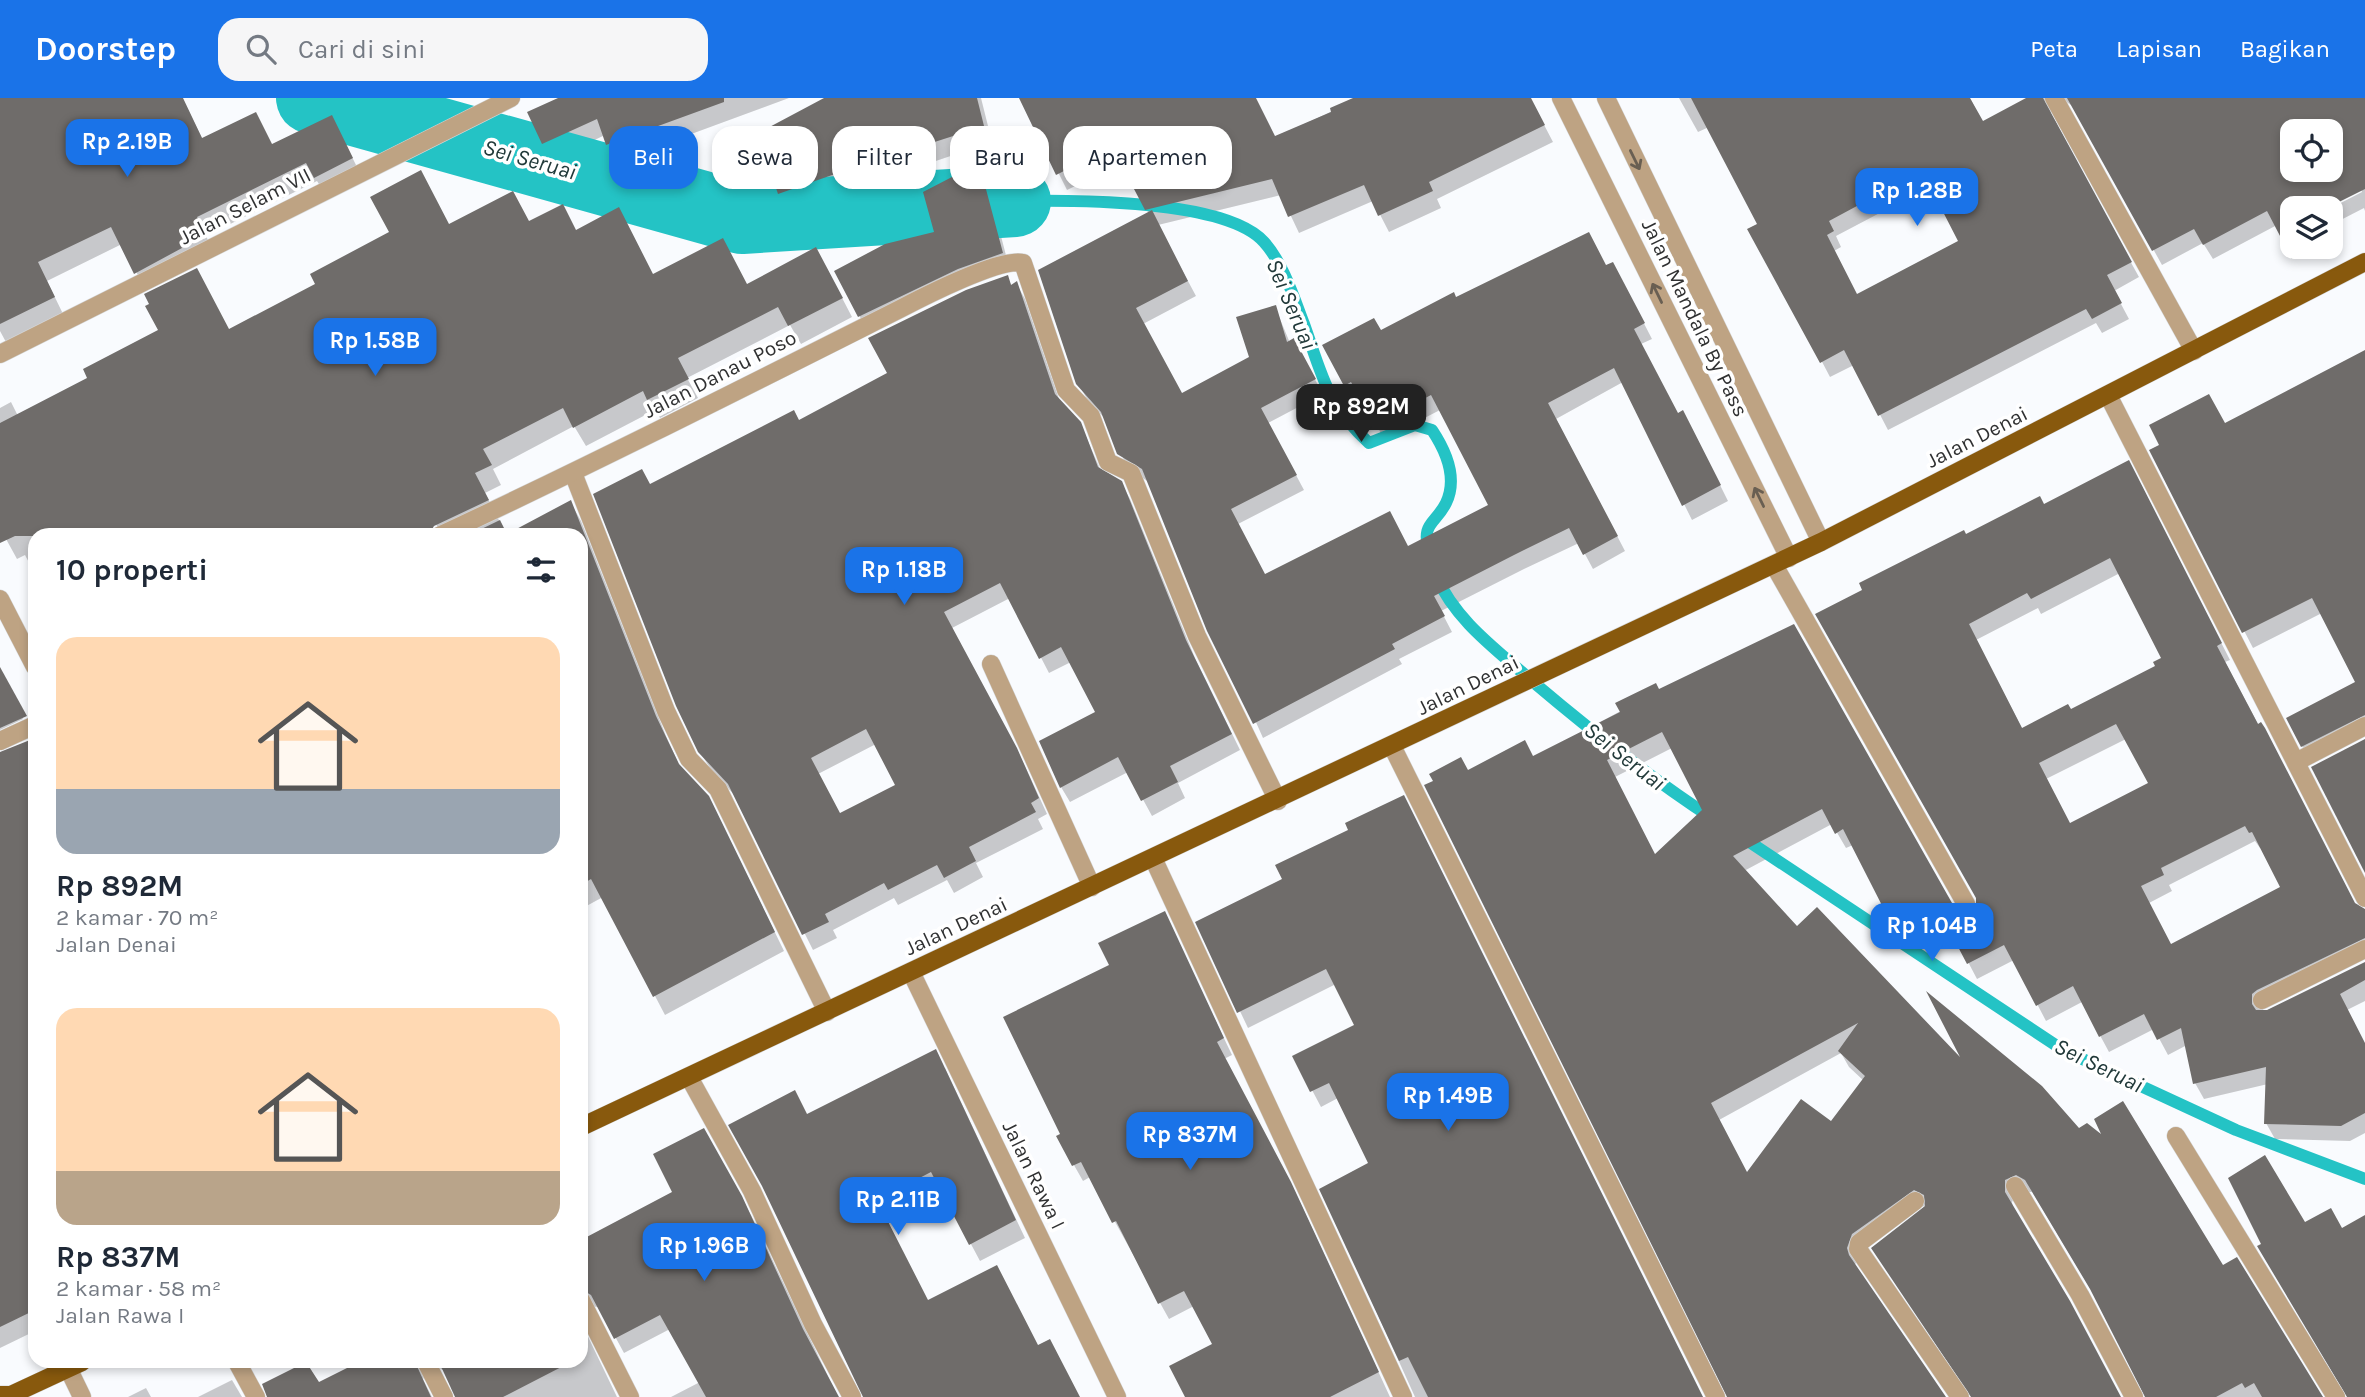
<!DOCTYPE html>
<html lang="id">
<meta charset="utf-8">
<style>
:root{--surface:#fff;--page:#f6f6f7;--text:#1f2937;--muted:#747a83;--accent:#1a73e8}
body{margin:0;font-family:Karla,sans-serif;background:var(--page);color:var(--text);height:100vh;display:flex;flex-direction:column;font-size:26px;white-space:nowrap}
*{box-sizing:border-box;margin:0}
p{font-size:23px;color:var(--muted)}
.icon{flex:none;width:38px;height:38px;fill:none;stroke:currentColor;stroke-width:2;stroke-linecap:round;stroke-linejoin:round}
.map{position:relative;flex:1;overflow:hidden}
.sheet{position:absolute;left:28px;top:430px;width:560px;height:840px;display:flex;flex-direction:column;background:var(--surface);border-radius:21px;box-shadow:0 4px 10px #0003}
.sheet>*{flex:none}
.banner{position:absolute;left:609px;top:28px;width:665px;height:63px;display:flex;gap:14px}
.tools{position:absolute;left:2280px;top:21px;display:grid;gap:14px}
.tools a{display:grid;place-items:center;width:63px;height:63px;border-radius:14px;background:var(--surface);box-shadow:0 4px 10px #0003;font-size:35px}
.price{position:absolute;translate:-50% -60px;padding:0 16px;border-radius:14px;background:var(--accent);color:#fff;font-size:23px;line-height:46px;filter:drop-shadow(0 2px 4px #0008)}
.price::after{content:'';position:absolute;left:50%;top:42px;width:21px;height:16px;margin-left:-10px;background:inherit;clip-path:polygon(0 0,100% 0,50% 100%)}
.price.active{background:#222;color:#fff}
ul{padding:0;list-style:none}
li{display:grid;align-content:center;gap:14px;height:371px;padding:0 28px}
li span{display:grid;place-items:center;height:217px;border-radius:21px;color:#555}
li>.icon{margin-inline-start:auto}
span .icon{width:126px;height:126px;fill:#fffc;stroke-width:1}
li b{font-size:30px}
h2{display:flex;justify-content:space-between;align-items:center;height:84px;padding:0 28px;font-size:30px}
.tag{padding:0 24px;border-radius:21px;background:var(--surface);box-shadow:0 4px 10px #0003;font-size:24px;line-height:63px}
.tag.active{background:var(--accent);color:#fff}
header{display:flex;align-items:center;gap:42px;box-sizing:border-box;height:98px;padding:0 35px;background:var(--accent);color:#fff}
header strong{font-size:33px}
nav{display:flex;gap:38px;margin-inline-start:auto;font-size:24px}
.search{width:490px;height:63px;background:var(--page);display:flex;align-items:center;gap:18px;box-sizing:border-box;padding:0 24px;border-radius:21px;color:var(--muted);font-size:26px}
.map>svg:first-child{display:block}
.shadow{fill:#0003;fill-rule:evenodd}
.lines{fill:none;stroke-linecap:round;stroke-linejoin:round}
.stream{stroke:#24c3c5;stroke-width:12}
.river{stroke:#24c3c5;stroke-width:72}
.building{fill:#6f6c6a;fill-rule:evenodd}
.service-casing{stroke:#d5d7d9;stroke-width:19}
.minor-casing{stroke:#d5d7d9;stroke-width:19}
.tertiary-casing{stroke:#d5d7d9;stroke-width:19}
.primary-casing{stroke:#d5d7d9;stroke-width:19}
.service{stroke:#bea383;stroke-width:18}
.minor{stroke:#bea383;stroke-width:18}
.tertiary{stroke:#bea383;stroke-width:18}
.primary{stroke:#88590d;stroke-width:18}
.oneway{stroke:#695f52}
.labels{text-anchor:middle;stroke-width:7;stroke-linejoin:round;paint-order:stroke}
.street-label{font-size:21px;fill:#303132;stroke:#fff}
.water-label{font-size:23px;font-style:italic;fill:#223a3a;stroke:#fff}
</style>
<header>
<strong>Doorstep</strong>
<div class="search"><svg class="icon" aria-label="search" viewBox="0 0 24 24"><circle cx="10" cy="10" r="6"/><path d="M15 15l6 6"/></svg>Cari di sini</div>
<nav><a>Peta</a><a>Lapisan</a><a>Bagikan</a></nav>
</header>
<div class="map">
<svg width="2365" height="1299" viewBox="0 0 2365 1299">
<rect width="100%" height="100%" fill="#f9fbfe"/>
<!-- shadow -->
<g class="shadow">
<polygon points="0,0 182,0 203,42 272,48 341,37 362,79 326,97 317,83 206,138 215,156 146,193 122,146 47,183 64,218 7,246 0,233"/>
<polygon points="424,0 445,0 429,8"/>
<polygon points="562,0 789,0 618,63 605,37 553,62 530,15"/>
<polygon points="825,0 981,0 992,44 924,67 922,65 790,112 780,95 760,36"/>
<polygon points="1021,0 1254,0 1275,40 1360,0 1530,0 1553,44 1437,101 1441,110 1389,134 1373,103 1299,135 1281,97 1158,127 1196,198 1143,226 1181,297 1251,260 1275,209 1290,245 1302,258 1323,296 1268,325 1304,392 1238,426 1265,478 1408,450 1490,408 1440,312 1384,341 1361,298 1354,302 1345,287 1381,234 1456,201 1606,169 1621,181 1652,241 1641,246 1678,317 1691,329 1728,403 1692,422 1623,284 1556,321 1625,453 1593,471 1579,445 1522,472 1441,513 1452,534 1399,561 1402,566 1263,640 1149,384 1128,371 1107,323 1087,301 1078,285 1149,116 1123,65 1067,92"/>
<path d="M1679 0H1970L1983 25 2030 0H2365V113L2364 110 2331 127V110L2362 94 2361 91 2323 110H2292V126L2280 133 2277 127 2213 161 2203 145 2162 167 2074 9 2065 3 2056 5 2050 15 2052 22 2139 179 2114 193 2129 221 2102 235 2096 225 1888 332 1854 267 1830 279 1779 182 1760 127 1709 29 1698 34ZM2292 33H2331V72H2292ZM1931 88 1960 144 1857 198 1834 153 1841 149 1836 138Z"/>
<polygon points="979,67 986,80 1009,169 867,232 836,174 936,135"/>
<polygon points="529,125 576,134 654,177 747,187 827,171 852,219 801,246 790,227 687,280 698,300 660,320 655,312 586,348 574,328 493,371 501,387 485,395 507,438 442,438 436,426 35,438 35,476 25,457 17,461 0,430 0,310 11,304 18,318 229,233 449,128"/>
<path d="M1007 179 1012 188 1016 185 1025 201 1060 304 1080 325 1101 373 1121 385 1130 401 1195 560 1240 652 1178 685 1185 700 1152 718 1128 674 1070 704 1061 689 1097 615 1071 564 1049 575 1010 500 952 530 1025 668 1047 716 1038 721 1043 731 976 765 983 779 954 795 947 782 898 807 894 800 833 832 837 840 813 852 736 699 710 670 700 654 650 388 799 324 889 276ZM876 646 898 688 840 717 818 676Z"/>
<polygon points="2365,254 2365,636 2311,664 2302,648 2357,585 2322,515 2253,550 2151,353 2225,327"/>
<path d="M2137 380 2230 562 2225 564 2355 808 2365 813V858L2266 908 2262 913 2267 914 2365 866V903L2347 912 2365 947V1035L2350 1043 2275 1041 2266 1025 2268 986 2204 1001 2195 985 2187 947 2168 957 2154 931 2109 954 2082 904 2046 923 2014 862 1977 881 1946 822 1903 844 1853 747 1846 750 1832 726 1744 773 1797 830 1964 967 2079 1032 2222 1169 2323 1299H2146L2095 1198 2032 1094H2018L2012 1104 2013 1111 2120 1299H1972L1927 1108 1918 1109 1861 1152 1855 1167 1944 1299H1729L1468 674 1533 660 1658 593 1794 529 1955 813 1960 818H1972L1978 812 1965 438 2044 408ZM2120 475 2163 561 2158 568 2071 613 2023 632 1976 542 2038 510 2041 516ZM2126 641 2150 686 2070 727 2046 681ZM1672 650 1704 713 1655 758 1615 679ZM2255 743 2260 750 2262 749 2283 790 2171 848 2149 805 2172 793 2169 787ZM1841 955 1849 969 1864 983 1831 1026 1747 1076 1719 1022Z"/>
<polygon points="571,405 581,423 666,638 681,671 718,718 784,853 665,917 603,799 581,811 581,438"/>
<polygon points="0,574 23,621 0,632"/>
<polygon points="35,666 35,1233 0,1250 0,679"/>
<polygon points="1284,782 1703,1299 1415,1299 1321,1091 1371,1066 1338,1000 1321,1009 1294,958 1356,928 1336,886 1248,930 1198,825"/>
<polygon points="1164,815 1232,957 1224,961 1299,1102 1390,1299 1187,1299 1215,1247 1194,1208 1169,1221 1090,1079 1083,1083 1058,1039 1063,1037 1112,867"/>
<polygon points="945,970 1025,1140 980,1163 941,1090 885,1120 928,1204 1038,1249 1079,1299 865,1299 764,1087 807,1018"/>
<polygon points="704,1033 751,1117 838,1299 671,1299 700,1284 670,1231 624,1255 599,1209 586,1208 581,1215 581,1143 675,1095"/>
<polygon points="581,1224 617,1299 457,1299 446,1274 438,1269 431,1270 423,1281 432,1299 269,1299 264,1287 307,1265 319,1286 363,1264 412,1264 408,1269 411,1271 416,1264 581,1264"/>
<polygon points="232,1282 242,1299 198,1299"/>
<polygon points="146,1290 151,1299 128,1299"/>
</g>
<g class="lines">
<!-- stream -->
<g class="stream">
<path d="M1015 103C1072 102 1226 101 1264 144 1283 165 1294 200 1304 226 1322 277 1327 307 1369 345L1415 327 1432 332C1446 353 1458 380 1446 405 1435 427 1421 424 1429 454"/>
<path d="M1436 478C1456 523 1496 551 1532 583 1591 633 1650 680 1715 722"/>
<polyline points="1742,739 2063,952 2236,1032 2365,1081"/>
</g>
<!-- river -->
<polyline class="river" points="312,0 742,120 1015,103"/>
</g>
<!-- building -->
<g class="building">
<polygon points="0,0 183,0 202,40 256,14 272,46 332,17 353,60 314,80 306,65 197,119 206,137 134,176 111,129 38,164 55,199 0,226"/>
<polygon points="558,0 724,0 724,4 606,47 597,21 542,46 527,14"/>
<polygon points="824,0 977,0 984,28 913,51 912,49 778,96 758,35"/>
<polygon points="1019,0 1256,0 1275,38 1331,14 1330,10 1353,0 1531,0 1545,27 1429,84 1433,93 1378,118 1364,87 1288,119 1272,81 1145,112 1112,49 1056,77"/>
<path d="M1691 0H1970L1983 23 2026 0H2043L2132 164 2107 177 2122 205 2092 221 2086 211 1878 318 1844 252 1820 265 1747 131 1757 126ZM1922 73 1958 143 1857 196 1827 137 1834 133 1829 123Z"/>
<path d="M2067 0H2365V91L2327 110H2292V161L2267 113 2203 147 2194 131 2152 153ZM2292 33H2331V72H2292Z"/>
<polygon points="979,65 1003,155 958,171 858,219 834,173 885,146 934,134 923,94"/>
<polygon points="421,72 449,126 513,93 529,123 563,106 576,132 619,109 653,176 723,140 747,186 816,149 843,200 788,228 778,209 678,260 689,281 647,302 643,293 573,330 563,310 483,351 492,367 475,375 489,402 434,428 428,438 15,438 0,445 0,325 87,280 83,271 158,232 145,208 149,206 144,196 197,170 229,231 315,186 310,176 389,134 370,99"/>
<polygon points="1152,112 1188,183 1136,210 1182,295 1249,259 1236,219 1276,207 1287,244 1294,240 1316,281 1261,310 1297,377 1231,411 1265,476 1390,413 1408,448 1488,407 1431,297 1374,327 1351,284 1344,288 1322,247 1374,220 1381,232 1454,194 1456,199 1589,134 1606,167 1613,164 1645,225 1634,231 1678,315 1683,312 1721,387 1682,408 1614,270 1548,305 1618,438 1583,457 1569,430 1514,457 1434,498 1445,518 1392,546 1395,551 1253,626 1207,533 1142,371 1117,356 1101,314 1076,286 1038,172"/>
<path d="M1008 177 1011 187 1017 183 1055 296 1081 324 1098 369 1122 383 1186 542 1232 636 1170 668 1178 684 1141 703 1118 659 1060 690 1039 643 1095 614 1061 549 1039 561 1000 485 944 514 1017 650 1039 700 1031 705 1036 714 969 749 976 763 944 780 937 767 888 792 884 785 825 816 829 824 802 837 728 686 698 654 676 608 593 396 642 371 650 386 794 312 799 322 887 275 868 240 966 192ZM866 631 895 687 840 715 811 660Z"/>
<polygon points="2365,252 2365,617 2301,649 2286,620 2355,584 2312,500 2242,535 2149,352 2159,347 2149,327 2209,296 2225,325"/>
<path d="M2129 362 2222 545 2217 548 2258 626 2261 624 2265 630 2355 805 2365 811V840L2257 892 2252 896V906L2256 912H2267L2365 864V882L2340 896 2365 945V1015L2341 1028 2264 1026 2266 969 2193 986 2181 930 2157 942 2144 916 2099 939 2073 888 2036 908 2004 847 1967 866 1936 807 1893 829 1843 731 1835 736 1822 711 1733 758 1797 828 1817 809 1960 959 1926 893 2042 988 2079 1030 2087 1025 2101 1036 2094 1021 2123 1003 2223 1167 2237 1159 2323 1299H2262L2254 1285 2245 1290 2242 1285 2216 1299H2145L2090 1191 2025 1082 2016 1077 2005 1082V1094L2070 1203 2121 1299H1971L1871 1150 1925 1108 1924 1097 1914 1092 1852 1136 1847 1150 1849 1157 1946 1299H1727L1424 687 1433 683 1429 676 1461 659 1468 672 1525 642 1533 658 1620 614 1615 605 1656 585 1659 591 1794 526 1956 812 1961 816H1971L1976 811V800L1815 516 1862 492 1859 485 1964 432 1966 436 2040 398 2044 406ZM2110 460 2161 560 2153 564 2155 568 2071 611 2068 606 2022 630 1969 526 2027 495 2031 501ZM2116 626 2148 685 2070 725 2039 665ZM1662 634 1702 712 1655 756 1607 662ZM2245 728 2249 735 2252 734 2280 789 2171 846 2141 788 2164 777 2161 770ZM1858 925 1838 953 1865 978 1831 1023 1801 1001 1747 1074 1711 1005Z"/>
<polygon points="571,402 656,618 679,666 709,698 775,834 653,899 591,781 581,787 581,438 467,438 500,422 507,436"/>
<polygon points="0,569 27,618 0,630"/>
<polygon points="35,640 35,1212 0,1229 0,654"/>
<polygon points="2365,641 2365,775 2311,669"/>
<polygon points="1404,697 1703,1299 1428,1299 1408,1259 1399,1263 1319,1091 1368,1065 1329,985 1310,994 1292,958 1354,927 1326,871 1237,915 1195,824 1282,781 1275,767 1348,732 1345,725"/>
<polygon points="1165,813 1224,940 1217,944 1291,1084 1379,1274 1330,1299 1185,1299 1169,1268 1212,1246 1184,1193 1158,1206 1116,1123 1112,1125 1081,1064 1072,1068 1056,1038 1060,1036 1003,919 1109,867 1098,845"/>
<polygon points="936,951 1016,1122 969,1147 931,1074 877,1102 928,1202 997,1167 1038,1247 1050,1241 1080,1299 863,1299 762,1088 728,1027 795,992 807,1016"/>
<polygon points="704,1030 742,1098 803,1231 839,1299 706,1299 660,1217 614,1241 591,1197 581,1191 581,1142 672,1094 653,1056"/>
<polygon points="2265,1057 2305,1124 2331,1110 2342,1130 2365,1117 2365,1299 2347,1299 2257,1148 2261,1146 2228,1080"/>
<polygon points="306,1264 319,1284 359,1264 415,1264 431,1299 267,1299 262,1286"/>
<polygon points="439,1264 571,1264 503,1299 455,1299"/>
</g>
<g class="lines">
<defs>
<polyline id="service" points="991,566 1092,789"/>
<g id="minor">
<polyline points="2054,0 2194,253"/>
<polyline points="0,256 511,0"/>
<polyline points="2108,297 2365,800"/>
<polyline points="573,375 666,613 689,661 718,691 827,914"/>
<path d="M439 438C595 365 747 288 900 211 923 199 1001 159 1023 165L1066 292 1091 318 1108 364 1131 375 1197 538 1278 703"/>
<polyline points="1774,467 1966,806"/>
<polyline points="0,501 35,569"/>
<polyline points="0,643 35,627"/>
<polyline points="1392,648 1716,1299"/>
<polyline points="2296,664 2365,628"/>
<polyline points="1153,760 1403,1299"/>
<polyline points="911,874 1117,1299"/>
<polyline points="2262,902 2365,851"/>
<polyline points="689,979 752,1093 813,1226 852,1299"/>
<polyline points="2176,1038 2336,1299"/>
<polyline points="2015,1088 2080,1197 2134,1299"/>
<polyline points="1915,1103 1859,1145 1858,1151 1960,1299"/>
<polyline points="581,1202 630,1299"/>
<polyline points="237,1264 256,1299"/>
<polyline points="426,1264 444,1299"/>
<polyline points="68,1270 82,1299"/>
</g>
<g id="tertiary">
<polyline points="1561,0 1789,460"/>
<polyline points="1606,0 1821,444"/>
</g>
<g id="primary">
<polyline points="581,1029 1821,444 2365,164"/>
<polyline points="0,1297 11,1297 82,1264"/>
</g>
</defs>
<!-- service casing -->
<use href="#service" class="service-casing"/>
<!-- minor casing -->
<use href="#minor" class="minor-casing"/>
<!-- tertiary casing -->
<use href="#tertiary" class="tertiary-casing"/>
<!-- primary casing -->
<use href="#primary" class="primary-casing"/>
<!-- service -->
<use href="#service" class="service"/>
<!-- minor -->
<use href="#minor" class="minor"/>
<!-- tertiary -->
<use href="#tertiary" class="tertiary"/>
<!-- primary -->
<use href="#primary" class="primary"/>
</g>
<!-- one-way arrows -->
<defs><path id="oneway-shaft" d="M-6 0H5M1.5-3L5.5 0L1.5 3" fill="none" stroke-width="1.6" stroke-linecap="round" stroke-linejoin="round" transform="scale(1.75)"/></defs>
<g class="oneway">
<use href="#oneway-shaft" transform="translate(1635 62) rotate(64)"/>
<use href="#oneway-shaft" transform="translate(1657 195) rotate(-116)"/>
<use href="#oneway-shaft" transform="translate(1759 399) rotate(-116)"/>
</g>
<g class="labels">
<!-- street labels -->
<g class="street-label">
<text transform="translate(245 108) rotate(-27)" y="7">Jalan Selam VII</text>
<text transform="translate(1695 220) rotate(64)" y="7">Jalan Mandala By Pass</text>
<text transform="translate(720 276) rotate(-27)" y="7">Jalan Danau Poso</text>
<text transform="translate(1977 339) rotate(-27)" y="7">Jalan Denai</text>
<text transform="translate(1468 587) rotate(-26)" y="7">Jalan Denai</text>
<text transform="translate(956 828) rotate(-25)" y="7">Jalan Denai</text>
<text transform="translate(1034 1077) rotate(64)" y="7">Jalan Rawa I</text>
</g>
<!-- water labels -->
<g class="water-label">
<text transform="translate(530 61) rotate(16)" y="8">Sei Seruai</text>
<text transform="translate(1292 206) rotate(67)" y="8">Sei Seruai</text>
<text transform="translate(1625 658) rotate(38)" y="8">Sei Seruai</text>
<text transform="translate(2099 967) rotate(26)" y="8">Sei Seruai</text>
</g>
</g>
</svg>
<div class="tools">
<a><svg class="icon" aria-label="locate" viewBox="0 0 24 24"><circle cx="12" cy="12" r="6"/><path d="M12 2v4M12 18v4M2 12h4M18 12h4"/></svg></a>
<a><svg class="icon" aria-label="layers" viewBox="0 0 24 24"><path d="M12 4l9 5-9 5-9-5zM3 14l9 5 9-5"/></svg></a>
</div>
<b class="price" style="left:127px;top:81px">Rp 2.19B</b>
<b class="price" style="left:1917px;top:130px">Rp 1.28B</b>
<b class="price" style="left:375px;top:280px">Rp 1.58B</b>
<b class="price active" style="left:1361px;top:346px">Rp 892M</b>
<b class="price" style="left:904px;top:509px">Rp 1.18B</b>
<b class="price" style="left:1932px;top:865px">Rp 1.04B</b>
<b class="price" style="left:1448px;top:1035px">Rp 1.49B</b>
<b class="price" style="left:1190px;top:1074px">Rp 837M</b>
<b class="price" style="left:898px;top:1139px">Rp 2.11B</b>
<b class="price" style="left:704px;top:1185px">Rp 1.96B</b>
<div class="banner">
<a class="tag active">Beli</a>
<a class="tag">Sewa</a>
<a class="tag">Filter</a>
<a class="tag">Baru</a>
<a class="tag">Apartemen</a>
</div>
<section class="sheet">
<h2>10 properti<svg class="icon" aria-label="filters" viewBox="0 0 24 24"><path d="M4 7h16M4 17h16"/><circle cx="9" cy="7" r="2"/><circle cx="15" cy="17" r="2"/></svg></h2>
<ul>
<li><span style="background:linear-gradient(#ffd9b3 70%,#9aa5b1 0)"><svg class="icon" aria-label="home" viewBox="0 0 24 24"><path d="M3 11l9-7 9 7M6 9v11h12V9"/></svg></span><div><b>Rp 892M</b><p>2 kamar · 70 m²</p><p>Jalan Denai</p></div></li>
<li><span style="background:linear-gradient(#ffd9b3 75%,#b9a48a 0)"><svg class="icon" aria-label="home" viewBox="0 0 24 24"><path d="M3 11l9-7 9 7M6 9v11h12V9"/></svg></span><div><b>Rp 837M</b><p>2 kamar · 58 m²</p><p>Jalan Rawa I</p></div></li>
</ul>
</section>
</div>
